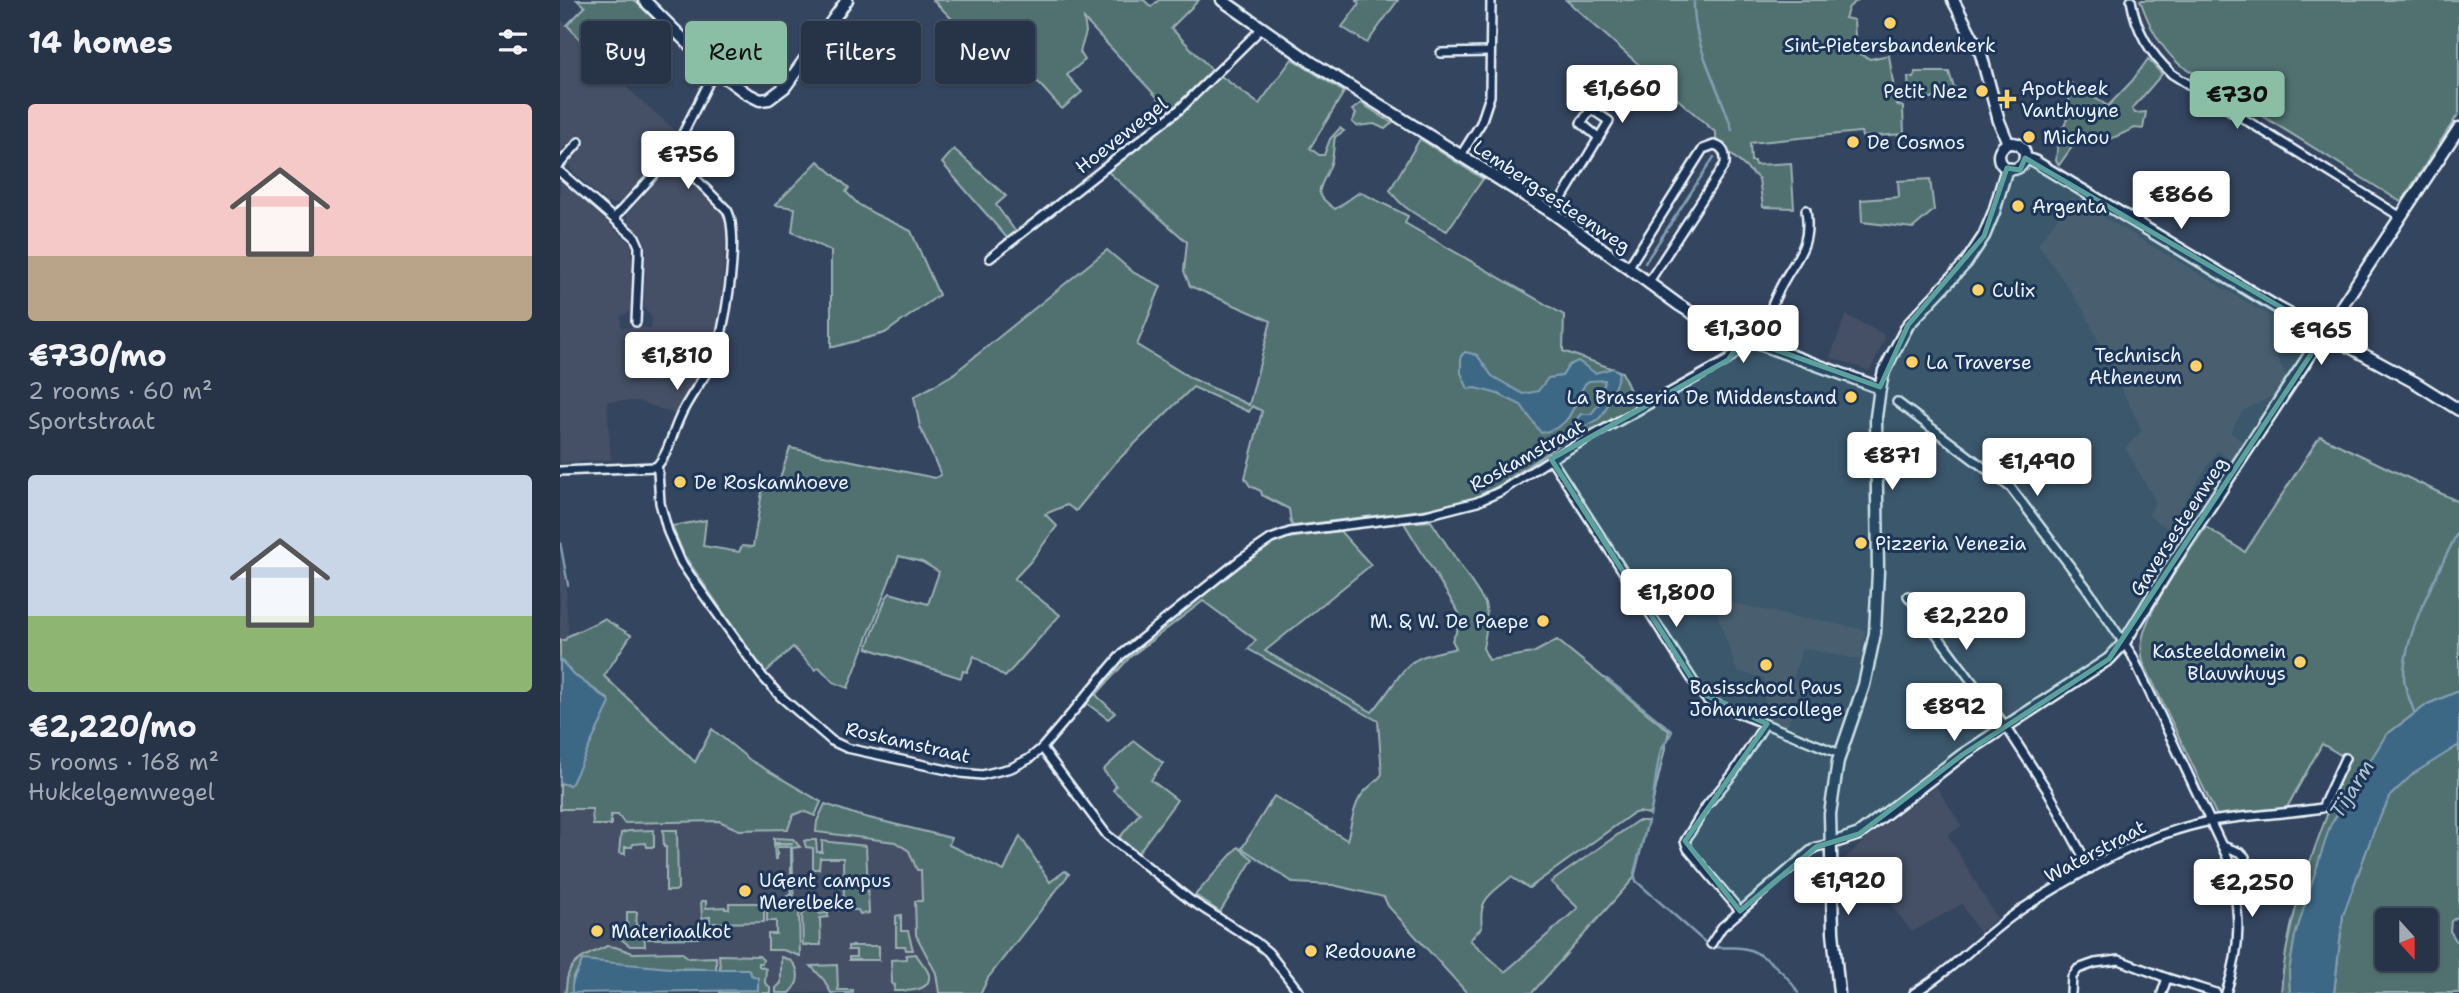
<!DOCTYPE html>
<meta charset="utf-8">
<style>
:root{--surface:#273447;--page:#2f3c4e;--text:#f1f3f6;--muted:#a4aab4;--line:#434f60;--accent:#8abfa5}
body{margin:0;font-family:"Shantell Sans",sans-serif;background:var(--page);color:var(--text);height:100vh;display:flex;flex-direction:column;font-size:26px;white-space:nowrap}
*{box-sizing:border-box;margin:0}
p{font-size:23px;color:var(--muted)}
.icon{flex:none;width:38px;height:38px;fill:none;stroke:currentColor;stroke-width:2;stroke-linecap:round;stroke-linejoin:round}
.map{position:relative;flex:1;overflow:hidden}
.panel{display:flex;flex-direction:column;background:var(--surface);width:560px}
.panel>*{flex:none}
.top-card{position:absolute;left:21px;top:21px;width:665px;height:63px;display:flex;gap:14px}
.needle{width:46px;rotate:159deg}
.controls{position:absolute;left:1815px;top:908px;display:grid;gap:14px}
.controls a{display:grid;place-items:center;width:63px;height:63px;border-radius:7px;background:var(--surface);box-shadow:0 2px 5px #0004,0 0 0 2px var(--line);font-size:35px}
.price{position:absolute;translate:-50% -60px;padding:0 16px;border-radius:7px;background:#fff;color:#222;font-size:23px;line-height:46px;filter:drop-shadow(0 2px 4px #0008)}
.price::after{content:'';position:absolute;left:50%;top:42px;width:21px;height:16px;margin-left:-10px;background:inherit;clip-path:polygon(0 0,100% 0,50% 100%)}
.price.current{background:var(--accent);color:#111}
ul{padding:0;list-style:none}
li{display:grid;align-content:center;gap:14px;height:371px;padding:0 28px}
li span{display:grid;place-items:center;height:217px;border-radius:7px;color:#555}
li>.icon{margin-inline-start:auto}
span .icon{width:126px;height:126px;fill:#fffc;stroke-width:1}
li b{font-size:30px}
h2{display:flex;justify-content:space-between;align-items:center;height:84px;padding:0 28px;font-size:30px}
.pill{padding:0 24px;border-radius:7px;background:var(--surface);box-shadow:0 2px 5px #0004,0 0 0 2px var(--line);font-size:24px;line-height:63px}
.pill.current{background:var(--accent);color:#111}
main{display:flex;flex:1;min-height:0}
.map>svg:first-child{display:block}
.built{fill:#445065}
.green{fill:#517170;stroke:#9cb1b4;stroke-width:2;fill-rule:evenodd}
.water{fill:#3e6885;stroke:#829fb3;stroke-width:2}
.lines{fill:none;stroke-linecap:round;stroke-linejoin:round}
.stream{stroke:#829fb3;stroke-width:2.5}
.street-casing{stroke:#e8f1f8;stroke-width:12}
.secondary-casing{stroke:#e8f1f8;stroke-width:15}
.street{stroke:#1d3557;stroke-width:7}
.secondary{stroke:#1d3557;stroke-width:10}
.marked{fill:#5ba19e;fill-opacity:0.2;stroke:#5ba19e;stroke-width:5;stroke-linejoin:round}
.poi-dot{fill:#ffd166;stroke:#1d3557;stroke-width:2.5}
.labels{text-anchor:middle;stroke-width:6;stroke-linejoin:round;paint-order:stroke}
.poi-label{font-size:19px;fill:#e8f1f8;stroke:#1d3557;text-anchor:start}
.street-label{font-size:19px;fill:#e8f1f8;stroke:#1d3557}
.water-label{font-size:21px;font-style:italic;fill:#acc1d0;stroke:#1d3557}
</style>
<main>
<section class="panel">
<h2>14 homes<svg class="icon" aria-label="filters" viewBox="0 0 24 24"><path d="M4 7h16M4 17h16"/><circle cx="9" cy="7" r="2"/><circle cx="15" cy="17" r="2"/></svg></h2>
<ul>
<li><span style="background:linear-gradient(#f6c9c9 70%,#b9a48a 0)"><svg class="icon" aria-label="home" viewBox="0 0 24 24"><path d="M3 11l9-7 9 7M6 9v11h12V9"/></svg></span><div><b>€730/mo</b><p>2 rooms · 60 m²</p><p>Sportstraat</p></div></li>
<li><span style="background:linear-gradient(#c9d6e8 65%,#8fb573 0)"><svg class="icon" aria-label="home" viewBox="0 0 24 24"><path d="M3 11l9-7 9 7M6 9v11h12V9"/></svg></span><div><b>€2,220/mo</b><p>5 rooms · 168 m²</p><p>Hukkelgemwegel</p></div></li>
</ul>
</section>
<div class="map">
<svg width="1899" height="993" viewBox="0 0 1899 993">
<rect width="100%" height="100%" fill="#34455f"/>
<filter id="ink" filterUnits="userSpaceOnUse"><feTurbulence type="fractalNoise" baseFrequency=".0143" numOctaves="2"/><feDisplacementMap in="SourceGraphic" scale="14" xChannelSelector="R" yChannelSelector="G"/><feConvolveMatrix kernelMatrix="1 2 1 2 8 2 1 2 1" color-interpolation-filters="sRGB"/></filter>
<g filter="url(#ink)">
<!-- built -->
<g class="built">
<polygon points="0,18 56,78 117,132 98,160 59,203 54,204 47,203 10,169 10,162 27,143 18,134 0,152"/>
<polygon points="113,169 122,172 165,217 167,224 160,319 150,353 115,414 78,401 47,401 51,460 0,463 0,179 71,244 72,265 71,309 68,313 61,316 61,327 91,328 92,318 84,308 86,244 83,236 69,223 67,215 103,174"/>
<polygon points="1512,198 1733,330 1716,355 1727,378 1714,399 1711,397 1683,411 1670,432 1685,443 1673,461 1657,451 1622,506 1638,517 1623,539 1588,515 1596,502 1565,448 1582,431 1524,311 1478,244"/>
<polygon points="1286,315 1323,334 1325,339 1310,371 1270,357"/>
<polygon points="0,557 6,587 8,636 5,640 0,640"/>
<polygon points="1152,598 1247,620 1248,618 1305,630 1301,660 1242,648 1233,680 1244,682 1227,727 1206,719 1204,678 1177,671"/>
<polygon points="1376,786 1402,826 1388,835 1437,918 1419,933 1402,904 1352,932 1319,889 1279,893 1277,866 1306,839"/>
<polygon points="0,801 62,815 68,822 159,821 229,825 233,815 243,811 255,816 256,831 335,842 343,845 349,851 356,869 379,869 377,973 382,993 0,993"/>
</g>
<!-- green -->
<g class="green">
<polygon points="17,0 74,0 116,40 64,83 50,72 7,25 25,7"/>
<polygon points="373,0 584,0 591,7 599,0 639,0 611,28 652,70 610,111 524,19 526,32 520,52 525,60 507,75 522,92 502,109 465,68 452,79"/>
<polygon points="796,0 838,0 807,43 782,27 799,4"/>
<polygon points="1006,0 1298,0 1289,7 1285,18 1294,20 1296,52 1310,59 1329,55 1336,104 1343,107 1344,134 1302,137 1301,132 1299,132 1190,143 1191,161 1194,161 1195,165 1231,163 1234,208 1203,207 1199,179 1156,141 1156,133"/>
<path d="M1580 0H1899V113L1841 202 1619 64C1599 46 1589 25 1580 0Z"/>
<path d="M732 59 784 92 750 148 759 155H764L770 139 780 128 784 131 775 137C773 147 774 157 770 166 761 190 750 191 775 209L800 192 848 216 845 223 1004 315 1003 351 1062 372 1076 405 1062 416 1003 442 940 485 917 497 889 506 862 510 733 526 731 523 729 509 702 495 701 491 690 486 685 478 702 411 692 406 689 412 633 387 555 463 516 511 507 505 485 514 497 526 470 562 454 579 500 615 445 677 414 656 407 672 403 671 401 678 307 648 326 598 330 593 368 604 379 572 362 562 339 556 288 688 273 682 259 667 255 670 233 647 205 673 124 555 112 526 146 520 143 546 179 552 182 546 193 547 203 486 216 490 230 448 375 478 381 475 360 427 354 397 392 375 547 250 574 273 601 286 577 345 631 378 689 405 711 321 630 286 624 271 627 242 546 170 658 74 699 104Z"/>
<polygon points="1588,59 1602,74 1572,109 1575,113 1586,112 1583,129 1575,128 1539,144 1528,138 1512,147 1499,165 1496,161 1498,141 1509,113 1509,82 1548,106 1572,81"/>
<polygon points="1355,72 1389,72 1394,88 1400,88 1400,98 1349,98 1348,77 1354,78"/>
<polygon points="801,103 832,123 825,129 814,124 797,126 792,122 796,114 792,110"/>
<path d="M860 139 923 179 887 231C866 220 842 210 830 190Z"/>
<polygon points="394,149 446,196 436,205 456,232 448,239 382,163"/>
<polygon points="258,161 289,188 286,192 298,204 315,214 351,231 379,295 325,333 274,347 271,347 271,251 232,232 235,208 215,205"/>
<polygon points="1370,179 1374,210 1353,228 1302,222 1301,200 1339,197 1338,181"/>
<path d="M1760 436 1899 502V691L1868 704 1826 735 1735 936 1729 972 1730 993H1721C1725 931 1745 873 1767 815L1765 810 1775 783 1789 760 1762 744 1725 811 1657 816 1583 662C1582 655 1580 648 1582 641 1588 606 1626 557 1646 527L1685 552Z"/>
<path d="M871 521 925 603C929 619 926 632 923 648L929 660 973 653 997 640 1109 731 1090 814 1078 812 1072 814 969 888 951 877C931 894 918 898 922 927L910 940 945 972 1018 908 991 882 1077 821H1088L1074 878 972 993H907L828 906 824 897 773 885 734 883 682 848 714 796 787 840C792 824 793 803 805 791 811 784 817 782 822 774L818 721 688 649 696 640 643 601 570 657 536 695 555 713 548 719 525 702 567 653 703 549 721 539 780 531 811 565 705 651 812 712C824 700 842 667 854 661 866 653 883 652 896 648L892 640 897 631 899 613 844 523Z"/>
<polygon points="44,619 71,635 44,676 135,762 152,729 190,760 261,802 255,816 243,811 233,815 228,829 179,830 159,821 64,823 58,815 51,815 51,825 33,825 32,809 0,809 0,783 9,785 48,699 13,674 0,659 0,640 5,640 8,636"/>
<polygon points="574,741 603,763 591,780 617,800 578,853 559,838 580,813 553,790 556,786 543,770"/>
<path d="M1899 745V916L1891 921 1890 931 1899 945V993H1774L1783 915 1816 825 1831 795 1853 773ZM1827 920H1866V959H1827Z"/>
<polygon points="265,804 297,815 391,838 389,845 444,871 460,836 490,882 505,871 509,874 428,978 421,993 379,993 376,973 356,935 355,901 362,901 361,870 357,870 349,851 335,842 256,832 257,821"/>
<polygon points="94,830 94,847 87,847 86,843 73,844 72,847 65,847 65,854 59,853 61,833 69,831"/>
<polygon points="103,830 117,830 118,889 115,891 106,891 106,847 104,847"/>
<polygon points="214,838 233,839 240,847 232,848 234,901 230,901 231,908 242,908 239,915 240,956 223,950 208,950 208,934 216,934 216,921 207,921 207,903 227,902 227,896 231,895 231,847 217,847 217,859 215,859 214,845 233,843 214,843"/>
<polygon points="247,840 256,840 257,852 262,852 262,841 306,846 309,913 300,914 298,910 278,910 278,904 284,903 283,858 260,858 259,869 253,869 253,848 246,847 244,841"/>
<polygon points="678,847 693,859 660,912 635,895"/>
<polygon points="146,901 146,908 165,907 165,909 169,909 169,903 204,903 204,922 154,923 153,928 150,928 150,917 142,918 141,901"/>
<polygon points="245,907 255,907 260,914 268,913 268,917 260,918 261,945 243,945 242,916 245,912"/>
<polygon points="67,912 77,912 76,926 84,926 85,946 70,946 61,939 60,933 67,933"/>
<polygon points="341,915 341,931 348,931 353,950 346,950 345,946 336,946 336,916"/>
<polygon points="139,932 138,938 88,939 88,933"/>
<path d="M47 946 55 947 73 953 121 952 129 958 156 957V969L21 967 13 977 12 993H5C7 987 6 981 8 975 12 959 33 953 47 946Z"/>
<polygon points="288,946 319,946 319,960 289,960 289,957 296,957 296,950 288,950"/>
<path d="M356 954C359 960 368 969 369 975 371 993 344 991 334 991L335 985 332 984 331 960 346 959V955Z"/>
<polygon points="159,955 199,956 203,960 202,963 199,963 199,966 206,969 205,983 210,987 210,993 160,993 160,990 198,989 198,978 191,975 188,969 160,969"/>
<path d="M221 957C240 961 243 980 230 993H216V988L221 983Z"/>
<polygon points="277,965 278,990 293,990 293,993 271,993 264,980 251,966"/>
</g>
<!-- water -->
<g class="water">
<path d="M905 352 917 355 932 376 963 394 978 391 988 378 1002 376 1009 365 1018 361 1035 373 1053 368 1059 372C1058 380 1055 386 1052 393 1042 420 1042 420 1014 430L1012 429 1014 422 1021 414H1031L1039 404 1045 380 1029 381 1025 384C1011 408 1013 427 981 433L961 405 938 394 916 388 908 389 901 373V356Z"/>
<polygon points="0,659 13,674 48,700 50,703 12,783 9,785 0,783"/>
<polygon points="1899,691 1899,745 1853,774 1831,795 1816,825 1783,915 1774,993 1730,993 1729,972 1735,936 1770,826 1826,735 1868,704"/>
<path d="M22 960 121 969H188L191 975 198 978V990L12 993C10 978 19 973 22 960Z"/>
</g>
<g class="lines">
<!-- stream -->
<g class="stream">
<path d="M1134 0C1132 46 1160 87 1172 130"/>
<polyline points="442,253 492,214"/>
<polyline points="1085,263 1154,157"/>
<polyline points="0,542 8,585"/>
<path d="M1047 679 1112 731C1110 738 1104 743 1101 750 1095 772 1095 794 1090 816"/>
<path d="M1854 712C1851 701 1843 687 1844 676 1844 631 1880 570 1899 529"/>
<path d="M1088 821 1074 873 1076 881 1148 945C1159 950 1170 946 1181 948 1202 950 1229 976 1238 993"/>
</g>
<defs>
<g id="street">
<path d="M1571 0C1576 31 1590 54 1612 74L1841 217"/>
<polyline points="881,53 930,52"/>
<polyline points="901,155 921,123 930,96 931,0"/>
<polyline points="0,164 19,142"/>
<polyline points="0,172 75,237 79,246 79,255 76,322"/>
<polyline points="993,213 1049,121 1031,109 1021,123 1038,137"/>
<polyline points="54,218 112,155"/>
<polyline points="430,258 620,109 702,28"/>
<path d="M1068 268 1143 149 1154 145C1164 147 1166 155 1165 164L1088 283"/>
<path d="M1198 343C1205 326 1210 308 1218 292 1233 259 1252 251 1246 210"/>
<path d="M1337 402 1451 488 1526 587 1572 655 1668 859C1680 910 1683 943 1666 993"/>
<polyline points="991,459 1141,693 1148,701 1280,754"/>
<polyline points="96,467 98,471 100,503 108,532 121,562 136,584 202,676 220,696 272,741 287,748 401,773 422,775 451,768 469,759 482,748 561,655 680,560 711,539 730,532 866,515 917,502 941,491 991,459 1168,360 1176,353 1183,338"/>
<path d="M96 467C108 455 112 434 119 419 127 399 142 382 152 363 165 336 181 235 167 210L112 155 155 70"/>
<polyline points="0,471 96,467"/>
<polyline points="1348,596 1449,731 1489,793 1530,869"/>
<polyline points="482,748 547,835 630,900 696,942 708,952 740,993"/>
<polyline points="1663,846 1681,853 1685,857 1675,886"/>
<polyline points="1180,911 1128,849 1125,841 1147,805 1173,774 1205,724"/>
<polyline points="1151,944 1162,927 1250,851 1256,847 1269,844"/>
<path d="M1354 993C1396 968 1427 931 1468 905 1524 870 1584 834 1651 821 1687 815 1725 814 1762 808L1785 758"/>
<polyline points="1511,993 1512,977 1518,969 1535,963 1559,960 1607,978 1656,993"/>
<polyline points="1602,993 1607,978"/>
</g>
<g id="secondary">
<polyline points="84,0 155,70 186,93 200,100 209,99 225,87 287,0"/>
<polyline points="662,0 751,62 993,213 1119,305 1143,320 1183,338 1320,388"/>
<polyline points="1393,0 1421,54 1439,121 1448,143"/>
<circle cx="1452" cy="156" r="13"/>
<polyline points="1465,158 1474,161 1718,308 1856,383 1899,410"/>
<polyline points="1269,844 1299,834 1402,755 1549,659 1564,643 1612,564 1899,128"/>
<polyline points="1279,993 1273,932 1270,814 1278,761 1304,685 1315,633 1318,571 1316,417 1320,388 1324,371 1348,325 1406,263 1424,236 1434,212 1447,168"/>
</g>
</defs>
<!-- street casing -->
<use href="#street" class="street-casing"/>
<!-- secondary casing -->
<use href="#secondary" class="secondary-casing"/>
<!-- street -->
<use href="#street" class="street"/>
<!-- secondary -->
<use href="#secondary" class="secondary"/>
</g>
</g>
<!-- marked area -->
<path class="marked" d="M1465 158 1765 333 1549 659 1402 755 1299 834 1256 847 1180 911 1125 841 1207 724 1141 693 991 459 1168 360 1183 338 1320 387 1348 325 1424 236 1447 168 1460 170Z"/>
<!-- markers -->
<g class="poi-dot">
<circle cx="1330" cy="23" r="7"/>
<circle cx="1422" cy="91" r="7"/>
<path d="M1443.5 88.5h7v7h7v7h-7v7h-7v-7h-7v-7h7z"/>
<circle cx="1469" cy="137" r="7"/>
<circle cx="1293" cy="142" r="7"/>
<circle cx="1458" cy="206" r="7"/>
<circle cx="1418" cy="290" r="7"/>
<circle cx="1352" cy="362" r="7"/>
<circle cx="1636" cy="366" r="7"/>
<circle cx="1291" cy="397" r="7"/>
<circle cx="120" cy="482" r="7"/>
<circle cx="1301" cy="543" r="7"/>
<circle cx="983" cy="621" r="7"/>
<circle cx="1740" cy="662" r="7"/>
<circle cx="1206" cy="665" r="7"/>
<circle cx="185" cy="891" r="7"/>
<circle cx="37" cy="931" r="7"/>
<circle cx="751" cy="951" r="7"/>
</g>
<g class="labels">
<!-- poi labels -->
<g class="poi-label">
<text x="1330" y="52" text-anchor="middle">Sint-Pietersbandenkerk</text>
<text x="1461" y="95">Apotheek<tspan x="1461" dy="22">Vanthuyne</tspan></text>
<text x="1408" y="98" text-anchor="end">Petit Nez</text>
<text x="1483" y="144">Michou</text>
<text x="1307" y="149">De Cosmos</text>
<text x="1472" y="213">Argenta</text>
<text x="1432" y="297">Culix</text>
<text x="1622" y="362" text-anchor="end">Technisch<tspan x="1622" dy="22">Atheneum</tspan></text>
<text x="1366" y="369">La Traverse</text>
<text x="1277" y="404" text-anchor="end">La Brasseria De Middenstand</text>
<text x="134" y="489">De Roskamhoeve</text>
<text x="1315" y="550">Pizzeria Venezia</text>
<text x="969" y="628" text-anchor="end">M. &amp; W. De Paepe</text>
<text x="1726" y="658" text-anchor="end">Kasteeldomein<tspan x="1726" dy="22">Blauwhuys</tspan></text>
<text x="1206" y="694" text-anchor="middle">Basisschool Paus<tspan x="1206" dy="22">Johannescollege</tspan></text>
<text x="199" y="887">UGent campus<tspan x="199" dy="22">Merelbeke</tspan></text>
<text x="51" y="938">Materiaalkot</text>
<text x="765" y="958">Redouane</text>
</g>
<!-- street labels -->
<g class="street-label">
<text transform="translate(561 135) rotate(-38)" y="7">Hoevewegel</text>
<text transform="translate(992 196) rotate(34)" y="7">Lembergsesteenweg</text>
<text transform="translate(967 455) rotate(-29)" y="7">Roskamstraat</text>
<text transform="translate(1618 526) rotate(-57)" y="7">Gaversesteenweg</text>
<text transform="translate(348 742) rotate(13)" y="7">Roskamstraat</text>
<text transform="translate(1535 851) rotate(-28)" y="7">Waterstraat</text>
</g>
<!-- water labels -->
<g class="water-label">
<text transform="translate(1792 789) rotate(-58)" y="7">Tijarm</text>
</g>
</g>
</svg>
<div class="controls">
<a><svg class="needle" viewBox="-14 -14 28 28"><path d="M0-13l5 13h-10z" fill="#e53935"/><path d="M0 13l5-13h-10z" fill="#a4aab4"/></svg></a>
</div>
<b class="price" style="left:1062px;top:125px">€1,660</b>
<b class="price current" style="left:1677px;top:131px">€730</b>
<b class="price" style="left:128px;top:191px">€756</b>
<b class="price" style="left:1621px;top:231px">€866</b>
<b class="price" style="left:1183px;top:365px">€1,300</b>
<b class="price" style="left:1761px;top:367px">€965</b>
<b class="price" style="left:117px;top:392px">€1,810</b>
<b class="price" style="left:1332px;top:492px">€871</b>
<b class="price" style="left:1477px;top:498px">€1,490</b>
<b class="price" style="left:1116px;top:629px">€1,800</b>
<b class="price" style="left:1406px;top:652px">€2,220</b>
<b class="price" style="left:1394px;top:743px">€892</b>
<b class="price" style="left:1288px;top:917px">€1,920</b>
<b class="price" style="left:1692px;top:919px">€2,250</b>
<div class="top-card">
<a class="pill">Buy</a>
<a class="pill current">Rent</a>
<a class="pill">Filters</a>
<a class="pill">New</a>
</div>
</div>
</main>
